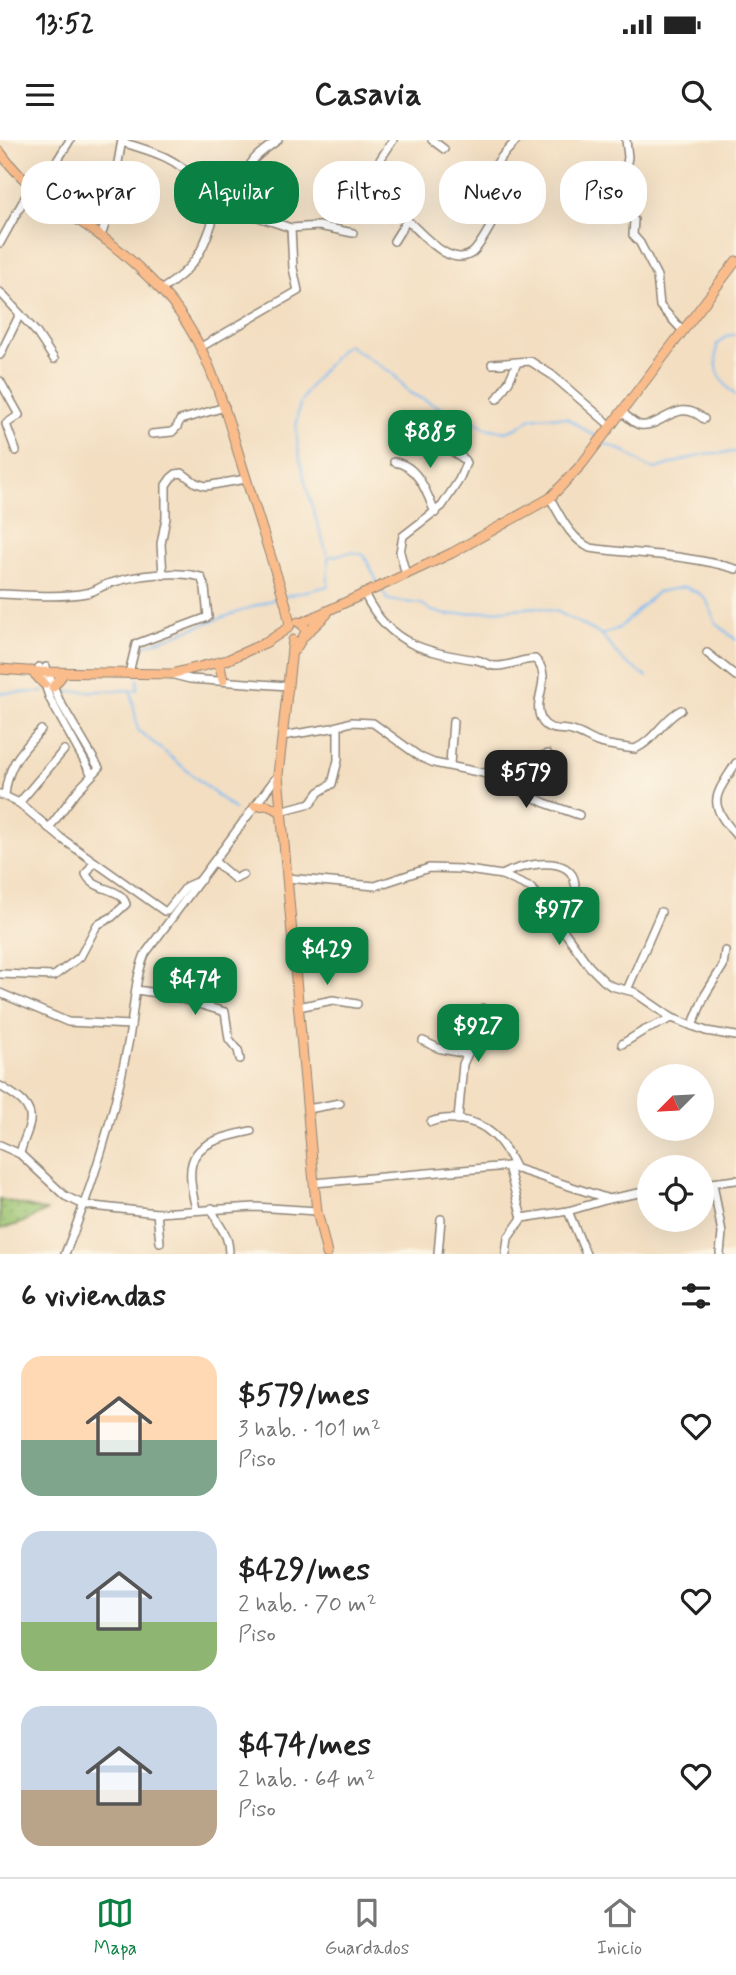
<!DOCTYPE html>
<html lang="es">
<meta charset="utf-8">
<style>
:root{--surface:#fff;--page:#f6f6f6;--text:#222;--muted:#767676;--line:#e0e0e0;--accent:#0b8043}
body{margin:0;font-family:Mynerve,sans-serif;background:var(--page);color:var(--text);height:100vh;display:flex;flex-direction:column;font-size:26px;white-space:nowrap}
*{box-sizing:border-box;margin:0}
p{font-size:23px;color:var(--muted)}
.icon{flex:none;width:38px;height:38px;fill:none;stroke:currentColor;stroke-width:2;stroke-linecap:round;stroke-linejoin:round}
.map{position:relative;height:1114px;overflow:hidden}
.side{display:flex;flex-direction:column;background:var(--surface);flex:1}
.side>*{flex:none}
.hud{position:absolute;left:21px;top:21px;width:695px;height:63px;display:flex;gap:14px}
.needle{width:46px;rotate:246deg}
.controls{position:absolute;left:637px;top:924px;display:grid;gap:14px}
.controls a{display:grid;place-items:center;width:77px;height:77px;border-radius:50%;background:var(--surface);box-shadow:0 7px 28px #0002;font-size:35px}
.price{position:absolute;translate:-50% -60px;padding:0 16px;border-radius:14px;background:var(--accent);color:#fff;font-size:23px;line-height:46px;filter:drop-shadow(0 2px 4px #0008)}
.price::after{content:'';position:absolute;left:50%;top:42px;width:21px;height:16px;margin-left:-10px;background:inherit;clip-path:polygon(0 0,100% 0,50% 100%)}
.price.on{background:#222;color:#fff}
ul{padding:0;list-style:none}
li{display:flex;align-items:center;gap:21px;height:175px;padding:0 21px}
li span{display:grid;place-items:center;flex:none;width:196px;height:140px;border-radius:21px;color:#555}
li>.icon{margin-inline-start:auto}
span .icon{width:84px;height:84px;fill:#fffc;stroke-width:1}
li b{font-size:30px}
h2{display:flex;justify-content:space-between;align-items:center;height:84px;padding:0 21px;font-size:30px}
.tag{padding:0 24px;border-radius:28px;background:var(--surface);box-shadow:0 7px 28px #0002;font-size:24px;line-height:63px}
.tag.on{background:var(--accent);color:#fff}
.status{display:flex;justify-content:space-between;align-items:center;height:49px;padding:0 35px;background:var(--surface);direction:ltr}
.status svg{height:19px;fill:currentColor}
header{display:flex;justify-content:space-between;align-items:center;height:91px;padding:0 21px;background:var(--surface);font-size:32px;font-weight:700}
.tabs{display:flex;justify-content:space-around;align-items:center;height:98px;border-top:2px solid var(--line);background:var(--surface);font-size:19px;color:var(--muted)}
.tabs a{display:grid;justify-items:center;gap:4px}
.tabs .on{color:var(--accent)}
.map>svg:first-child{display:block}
.park{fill:url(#park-dots);stroke:#62774d;stroke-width:2}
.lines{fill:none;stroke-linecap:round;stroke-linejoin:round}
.stream{stroke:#7fbdf3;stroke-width:2}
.minor-casing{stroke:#8f8476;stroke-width:10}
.major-casing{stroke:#8f8476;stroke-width:11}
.minor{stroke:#fff;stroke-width:7}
.major{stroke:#fabc8b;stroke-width:9}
</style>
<div class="status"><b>13:52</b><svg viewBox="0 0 49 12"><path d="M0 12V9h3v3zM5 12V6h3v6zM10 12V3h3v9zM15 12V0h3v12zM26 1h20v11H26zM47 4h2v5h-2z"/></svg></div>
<header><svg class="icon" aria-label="menu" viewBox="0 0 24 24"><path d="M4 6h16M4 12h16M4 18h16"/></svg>Casavia<svg class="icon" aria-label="search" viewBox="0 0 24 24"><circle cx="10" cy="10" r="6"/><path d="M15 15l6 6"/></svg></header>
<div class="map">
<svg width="736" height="1114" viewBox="0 0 736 1114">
<defs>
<pattern id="park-dots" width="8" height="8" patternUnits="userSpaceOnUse" patternTransform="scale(1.75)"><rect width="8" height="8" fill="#9ac36f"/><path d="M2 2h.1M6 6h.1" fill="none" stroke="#7e9f5b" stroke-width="1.8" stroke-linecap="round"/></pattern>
</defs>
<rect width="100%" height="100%" fill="#fcf5e5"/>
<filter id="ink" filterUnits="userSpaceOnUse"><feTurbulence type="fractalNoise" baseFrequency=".0143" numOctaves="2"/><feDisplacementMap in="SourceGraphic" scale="14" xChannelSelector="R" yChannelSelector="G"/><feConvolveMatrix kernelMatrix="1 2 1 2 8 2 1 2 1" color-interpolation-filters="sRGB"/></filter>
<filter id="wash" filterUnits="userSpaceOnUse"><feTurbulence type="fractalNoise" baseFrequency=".00686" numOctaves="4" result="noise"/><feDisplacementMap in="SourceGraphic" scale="28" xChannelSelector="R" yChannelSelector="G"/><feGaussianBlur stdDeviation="1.57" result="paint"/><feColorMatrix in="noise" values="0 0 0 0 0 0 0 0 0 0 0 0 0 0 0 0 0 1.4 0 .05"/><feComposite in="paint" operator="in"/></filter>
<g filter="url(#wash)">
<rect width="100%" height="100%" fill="#f3dec1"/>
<!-- park -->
<polygon class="park" points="0,1059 46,1071 19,1084 0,1089"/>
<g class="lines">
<!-- stream -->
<g class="stream">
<path d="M736 194 727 196 717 204C714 229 718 239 736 256"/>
<polyline points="603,303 626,312 647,327 655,329 704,314 736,312"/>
<path d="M327 414C316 376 285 297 301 262 310 241 330 224 344 206L348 205 393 234 410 253 441 268 464 275 486 288 506 292 517 288 531 278 547 276 567 278 596 297"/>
<polyline points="382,451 388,460 422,464 432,471 447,475 537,467 558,472 602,495 619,488 657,452 685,447 700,454 707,461 716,483 736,500"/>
<polyline points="285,456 328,446 328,417 352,412 364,415 378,443"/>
<polyline points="602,495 622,520 647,537"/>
<polyline points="139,529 141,507 280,457"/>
<polyline points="131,551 138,590 235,670"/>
<polyline points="57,552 137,550 138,538"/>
<polyline points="0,553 44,552"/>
</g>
</g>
</g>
<g filter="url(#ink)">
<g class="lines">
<defs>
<g id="minor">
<path d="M278 0C270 6 257 14 252 22 244 31 238 61 243 72L291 88 319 86 353 93"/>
<polyline points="432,0 444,9"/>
<polyline points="626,0 628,17 619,68 622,73 634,80 633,95 640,103 657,136 660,166 683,191"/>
<path d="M122 2C149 11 174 16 193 38"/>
<polyline points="363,46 393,0"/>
<polyline points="101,96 109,73 122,0"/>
<path d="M394 101 407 80C422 93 450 129 472 113 481 106 492 82 499 71 498 64 494 57 492 50 485 30 506 12 517 0"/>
<polyline points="0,103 31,47 52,29 70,0"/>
<path d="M161 150C195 128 203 112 215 74"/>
<polyline points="0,152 20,174 0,215"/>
<polyline points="20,174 36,192 54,219"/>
<polyline points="201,207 298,151 293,128 291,88"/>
<polyline points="503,224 492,224 530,221 552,235 611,286"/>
<polyline points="0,241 19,275 6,284 16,311"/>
<polyline points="497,259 509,241 517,223"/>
<path d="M622 272C627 276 634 284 640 285 663 288 677 256 704 279"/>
<polyline points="152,294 172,292 177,287 180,280 225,267"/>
<path d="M394 322C418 325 427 353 435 373"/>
<path d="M550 358C561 377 570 398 590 408 641 415 686 414 736 429"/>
<polyline points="163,435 161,404 166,378 166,345 171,338 176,334 182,333 196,343 206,346 246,339"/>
<polyline points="406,435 400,412 403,396 442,366 459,340 466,323 464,319 416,287"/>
<path d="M0 454C29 455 58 458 86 453 95 452 102 445 111 443 136 435 176 430 201 437L205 448 208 477 136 504 129 533"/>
<path d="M365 455C390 505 425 512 477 520 484 521 489 527 497 526 510 526 522 519 535 519 555 538 530 560 542 581 549 592 562 588 572 591 581 593 589 599 597 602 609 606 623 607 635 609 655 600 663 579 681 570"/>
<polyline points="707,513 736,536"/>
<polyline points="39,527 50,559 92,635"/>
<polyline points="46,527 59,560 99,628 77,651 49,688"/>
<polyline points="174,535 190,539 288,546"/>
<polyline points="282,596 332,588 351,582 373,583 420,617 434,623 483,633 545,663 579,675"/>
<path d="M736 623C715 657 706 661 736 695"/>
<polyline points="450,625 453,581"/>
<polyline points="484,633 548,614"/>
<polyline points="0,654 19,663 61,698 164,771 167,771 187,746 201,740"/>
<path d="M5 655C8 624 21 612 41 590"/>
<polyline points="19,663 64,610"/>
<polyline points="280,671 311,663 319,652 332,644 338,620 338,586"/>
<polyline points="215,722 235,739 243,735"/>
<path d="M502 735C522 724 572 713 575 744"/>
<polyline points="287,738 375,746 429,728 461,729 502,735 531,748 541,759 589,826 604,841 611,846 634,852 672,878"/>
<path d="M0 834 54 836 80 817 97 785 112 777 126 764C120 746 94 752 86 734L94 722"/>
<polyline points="136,850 165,854 225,872 229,899 238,910 240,919"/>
<polyline points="627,850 661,772"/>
<polyline points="0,853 68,882 131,885"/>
<polyline points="298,867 333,860 357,864"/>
<polyline points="692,886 705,855 723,826 725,811"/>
<polyline points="423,901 438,908 466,914"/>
<polyline points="622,904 643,891 672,878 706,891 736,896"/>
<path d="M0 946C13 954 33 964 30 982 28 993 22 1003 20 1014"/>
<polyline points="308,969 340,963"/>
<polyline points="458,980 463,924 481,885 483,868"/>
<path d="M431 982C447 975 477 980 490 992 502 1001 509 1015 516 1029"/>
<polyline points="0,1005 20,1014 65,1056 84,1065 157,1073 255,1067 317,1071"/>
<polyline points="508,1026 522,1078 568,1071 609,1059"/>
<polyline points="314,1043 508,1026 609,1059 649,1051"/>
<polyline points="713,1043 722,1093 720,1114"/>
<polyline points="702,1044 736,1040"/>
<path d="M212 1068C217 1088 229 1090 229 1114"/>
<path d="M196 1069C182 1012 194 1003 251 991"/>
<polyline points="568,1071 586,1114"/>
<polyline points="157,1073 160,1102"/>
<path d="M65 1114C92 1048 113 979 127 909 134 877 133 844 145 814L278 635"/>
<polyline points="438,1114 441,1079"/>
<polyline points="506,1114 508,1098 522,1078"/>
</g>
<g id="major">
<path d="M0 12C28 51 65 69 102 97 123 112 143 131 161 150 210 202 225 272 246 338 259 381 273 423 286 465L290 485"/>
<polyline points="301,483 452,413 550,358 582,324 736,121"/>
<polyline points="305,495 327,474"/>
<polyline points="293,500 278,635 314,1043 317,1071 327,1114"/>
<polyline points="295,510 306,492 303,485 298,482"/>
<polyline points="219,522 223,540"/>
<polyline points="0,529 40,532 171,534 227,520 267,502 288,488"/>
<polyline points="32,531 44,544"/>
<polyline points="53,547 64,533"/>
<polyline points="255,666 267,665 280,671"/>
</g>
</defs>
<!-- minor casing -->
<use href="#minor" class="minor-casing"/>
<!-- major casing -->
<use href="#major" class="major-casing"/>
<!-- minor -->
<use href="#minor" class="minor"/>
<!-- major -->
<use href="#major" class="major"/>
</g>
</g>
</svg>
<div class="controls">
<a><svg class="needle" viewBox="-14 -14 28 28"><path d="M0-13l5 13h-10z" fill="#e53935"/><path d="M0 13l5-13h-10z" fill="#767676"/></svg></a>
<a><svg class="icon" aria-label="locate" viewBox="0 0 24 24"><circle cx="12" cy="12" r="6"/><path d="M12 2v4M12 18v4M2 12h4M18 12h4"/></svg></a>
</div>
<b class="price" style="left:430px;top:330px">$885</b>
<b class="price on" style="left:526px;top:670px">$579</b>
<b class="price" style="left:559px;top:807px">$977</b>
<b class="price" style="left:327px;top:847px">$429</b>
<b class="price" style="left:195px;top:877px">$474</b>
<b class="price" style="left:478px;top:924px">$927</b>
<div class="hud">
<a class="tag">Comprar</a>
<a class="tag on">Alquilar</a>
<a class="tag">Filtros</a>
<a class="tag">Nuevo</a>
<a class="tag">Piso</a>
</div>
</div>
<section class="side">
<h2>6 viviendas<svg class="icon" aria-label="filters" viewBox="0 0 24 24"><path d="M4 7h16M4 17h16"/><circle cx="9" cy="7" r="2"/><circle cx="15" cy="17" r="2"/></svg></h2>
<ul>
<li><span style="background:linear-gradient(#ffd9b3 60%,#7fa58c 0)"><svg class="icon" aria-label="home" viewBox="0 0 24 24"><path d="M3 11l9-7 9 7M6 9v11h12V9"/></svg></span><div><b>$579/mes</b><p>3 hab. · 101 m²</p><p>Piso</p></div><svg class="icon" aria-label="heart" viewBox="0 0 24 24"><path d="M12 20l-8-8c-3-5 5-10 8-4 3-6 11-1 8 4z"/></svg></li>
<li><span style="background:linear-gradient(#c9d6e8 65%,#8fb573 0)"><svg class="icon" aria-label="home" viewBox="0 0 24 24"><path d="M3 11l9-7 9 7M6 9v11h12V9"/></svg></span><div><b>$429/mes</b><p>2 hab. · 70 m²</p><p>Piso</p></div><svg class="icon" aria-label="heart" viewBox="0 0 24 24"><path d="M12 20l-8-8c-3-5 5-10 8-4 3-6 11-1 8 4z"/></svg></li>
<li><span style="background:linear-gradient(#c9d6e8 60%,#b9a48a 0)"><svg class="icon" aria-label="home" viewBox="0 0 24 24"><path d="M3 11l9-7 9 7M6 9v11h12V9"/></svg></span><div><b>$474/mes</b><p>2 hab. · 64 m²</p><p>Piso</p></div><svg class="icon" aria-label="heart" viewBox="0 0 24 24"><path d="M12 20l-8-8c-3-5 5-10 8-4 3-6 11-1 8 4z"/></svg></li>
</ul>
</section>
<nav class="tabs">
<a class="on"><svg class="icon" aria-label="map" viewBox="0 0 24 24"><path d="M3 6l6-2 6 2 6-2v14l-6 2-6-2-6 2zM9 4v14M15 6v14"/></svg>Mapa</a>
<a><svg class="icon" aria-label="saved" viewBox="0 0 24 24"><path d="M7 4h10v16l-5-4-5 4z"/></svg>Guardados</a>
<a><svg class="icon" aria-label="home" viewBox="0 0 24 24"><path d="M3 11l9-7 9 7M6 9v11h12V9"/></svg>Inicio</a>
</nav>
